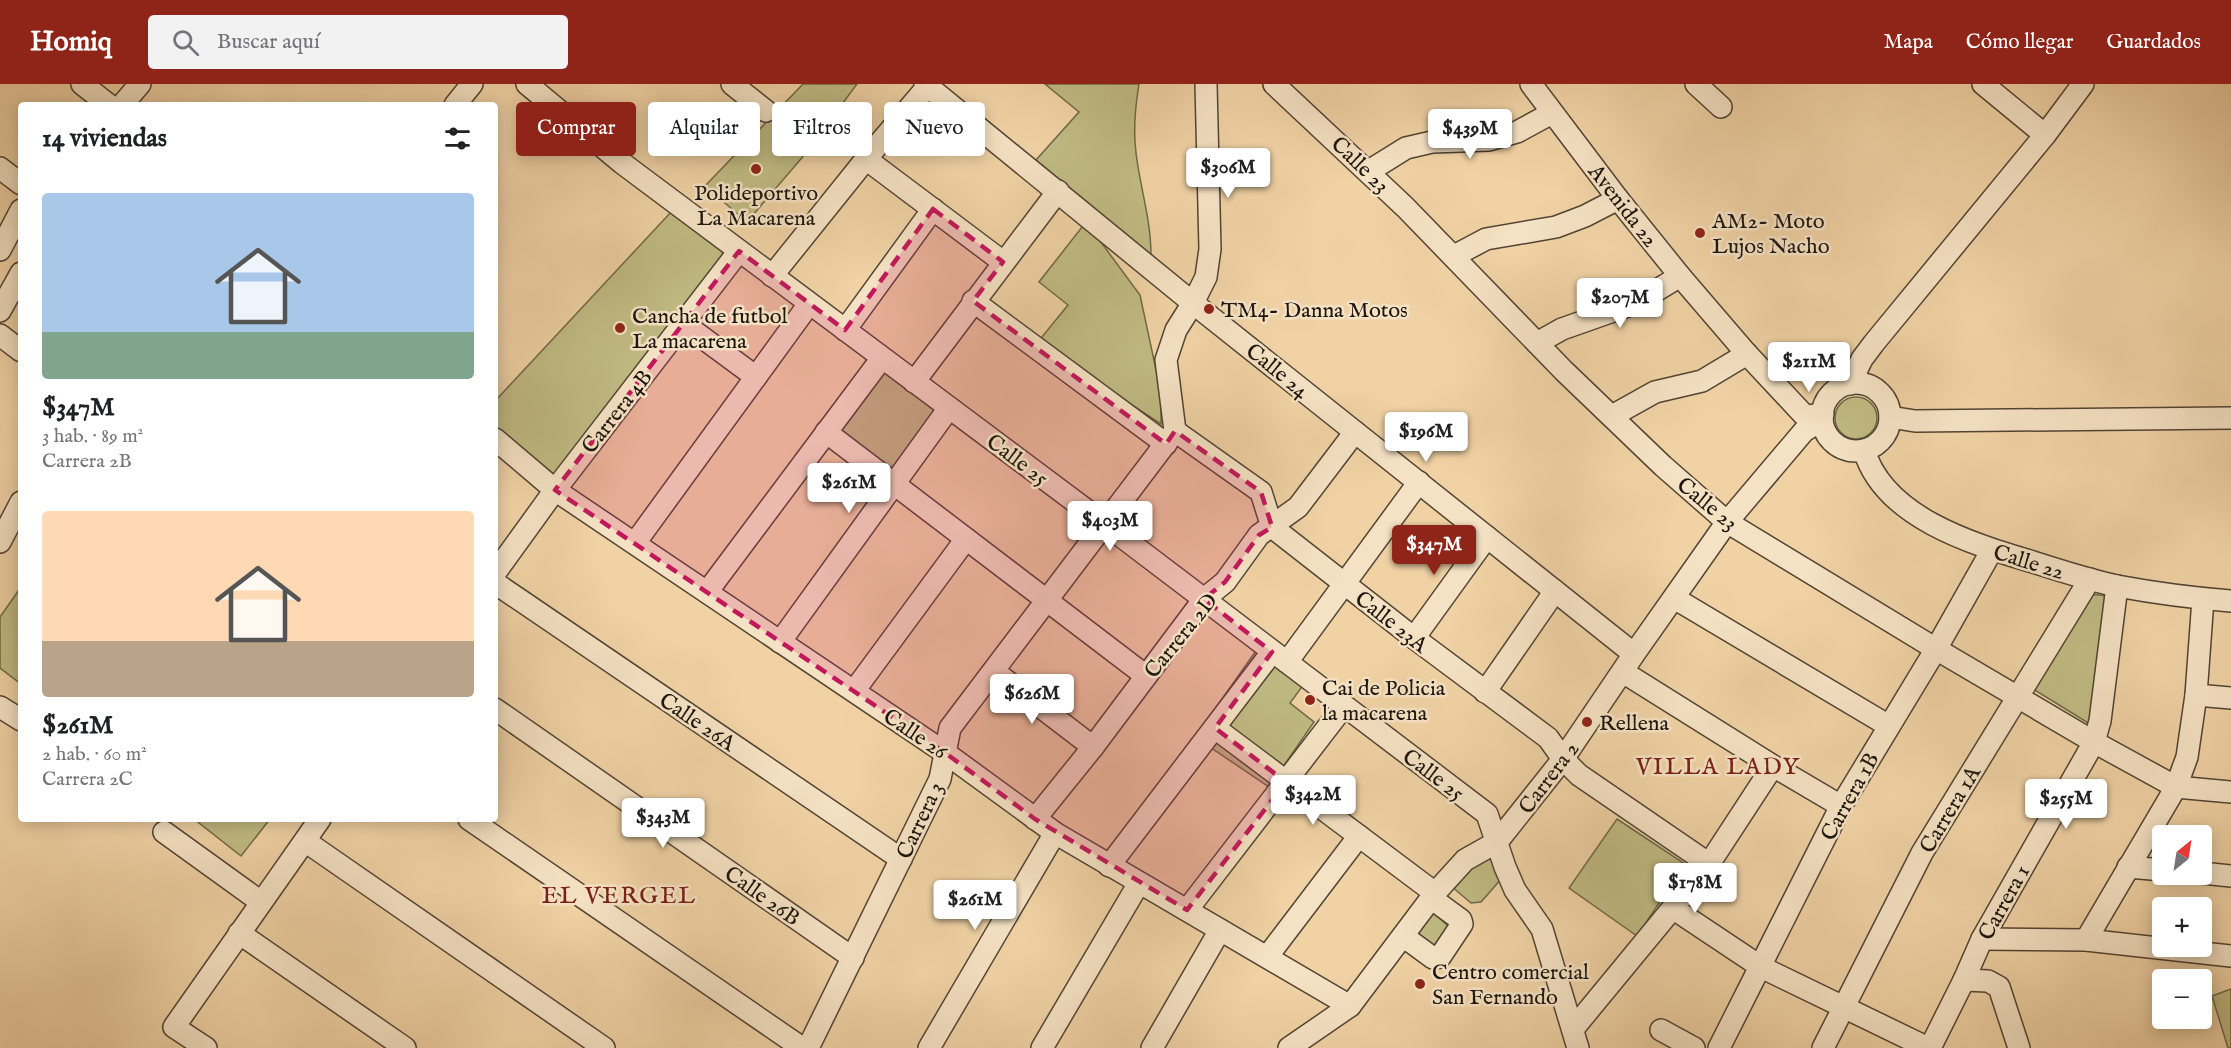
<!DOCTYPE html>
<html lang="es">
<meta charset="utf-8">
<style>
:root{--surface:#fff;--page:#f2f2f2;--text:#202124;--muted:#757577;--accent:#8f2418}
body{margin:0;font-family:"IM FELL English",serif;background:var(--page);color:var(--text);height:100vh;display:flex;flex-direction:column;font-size:22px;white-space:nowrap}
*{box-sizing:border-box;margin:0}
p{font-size:20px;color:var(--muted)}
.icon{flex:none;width:33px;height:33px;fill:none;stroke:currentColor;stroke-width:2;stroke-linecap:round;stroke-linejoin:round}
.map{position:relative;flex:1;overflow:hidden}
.details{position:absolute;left:18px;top:18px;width:480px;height:720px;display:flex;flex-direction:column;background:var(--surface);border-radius:6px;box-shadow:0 3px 15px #0003}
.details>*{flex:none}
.hud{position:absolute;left:516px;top:18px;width:570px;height:54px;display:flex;gap:12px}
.needle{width:39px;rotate:30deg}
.tools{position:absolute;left:2152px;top:741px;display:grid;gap:12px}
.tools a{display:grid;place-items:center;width:60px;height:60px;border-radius:6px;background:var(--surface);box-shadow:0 3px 15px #0003;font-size:30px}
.price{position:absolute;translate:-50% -51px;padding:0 14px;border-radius:6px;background:#fff;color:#222;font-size:20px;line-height:39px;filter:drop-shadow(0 2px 3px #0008)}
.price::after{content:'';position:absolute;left:50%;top:36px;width:18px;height:14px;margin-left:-9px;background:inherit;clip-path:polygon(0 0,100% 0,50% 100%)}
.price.selected{background:var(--accent);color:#fff}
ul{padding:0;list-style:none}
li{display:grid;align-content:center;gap:12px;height:318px;padding:0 24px}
li span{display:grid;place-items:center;height:186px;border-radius:6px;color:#555}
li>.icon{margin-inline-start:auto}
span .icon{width:108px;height:108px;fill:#fffc;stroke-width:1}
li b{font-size:26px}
h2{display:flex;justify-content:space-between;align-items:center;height:72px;padding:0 24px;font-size:26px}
.pill{padding:0 21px;border-radius:6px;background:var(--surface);box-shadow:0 3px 15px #0003;font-size:21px;line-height:54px}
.pill.selected{background:var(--accent);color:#fff}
header{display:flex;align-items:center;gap:36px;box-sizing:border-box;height:84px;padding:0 30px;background:var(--accent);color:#fff}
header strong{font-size:28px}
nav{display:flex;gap:33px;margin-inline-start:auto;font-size:21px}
.search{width:420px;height:54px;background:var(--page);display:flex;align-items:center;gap:15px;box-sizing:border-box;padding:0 21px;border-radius:6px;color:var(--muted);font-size:22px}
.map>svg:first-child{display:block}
.green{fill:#c0ba82;stroke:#6e6848;stroke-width:1.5}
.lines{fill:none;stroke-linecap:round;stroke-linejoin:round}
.minor-casing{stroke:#514433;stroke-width:24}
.minor{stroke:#f5e2c4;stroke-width:21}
.marked{fill:#c2185b;fill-opacity:0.2;stroke:#c2185b;stroke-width:4.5;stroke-dasharray:12 8;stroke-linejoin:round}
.poi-dot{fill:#8f2418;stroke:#f5e2c4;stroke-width:2}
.labels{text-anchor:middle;stroke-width:5;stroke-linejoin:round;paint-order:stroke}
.street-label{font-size:22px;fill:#1c150d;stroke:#f5e2c4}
.poi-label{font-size:22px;fill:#1c150d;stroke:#f5e2c4;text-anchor:start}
.neighbourhood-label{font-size:24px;letter-spacing:1.5px;fill:#7a1f14;stroke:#f5e2c4}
</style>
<header>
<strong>Homiq</strong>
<div class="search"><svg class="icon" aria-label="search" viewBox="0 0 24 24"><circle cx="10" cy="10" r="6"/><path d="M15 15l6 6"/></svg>Buscar aquí</div>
<nav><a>Mapa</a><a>Cómo llegar</a><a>Guardados</a></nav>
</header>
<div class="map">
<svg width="2231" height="964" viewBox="0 0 2231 964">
<rect width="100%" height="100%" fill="#f0d2a5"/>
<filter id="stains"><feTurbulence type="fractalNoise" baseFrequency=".00333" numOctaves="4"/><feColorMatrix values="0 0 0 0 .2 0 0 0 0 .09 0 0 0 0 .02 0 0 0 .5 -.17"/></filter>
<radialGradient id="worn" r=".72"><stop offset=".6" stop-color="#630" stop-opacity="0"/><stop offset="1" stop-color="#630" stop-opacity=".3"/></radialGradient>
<!-- green -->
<g class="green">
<polygon points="803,0 857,0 806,69 747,138 705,102"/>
<path d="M1045 0H1139C1135 24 1133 46 1136 69 1140 103 1151 136 1151 171L1036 76 1079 28Z"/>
<polygon points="672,127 733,171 554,404 495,352 495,317"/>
<polygon points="1086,138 1140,211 1161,309 1161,340 1037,259 1068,221 1039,198"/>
<polygon points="883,276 943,321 891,391 830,346"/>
<circle cx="1856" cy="334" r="21"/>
<polygon points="21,503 21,600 0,584 0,533"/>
<polygon points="2088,510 2109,512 2093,642 2033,605"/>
<polygon points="1260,561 1307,596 1290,619 1314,638 1269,703 1195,653"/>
<polygon points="194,735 270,735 241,772"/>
<polygon points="1617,735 1685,780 1637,852 1569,804"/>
<polygon points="1493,769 1502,794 1481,818 1471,819 1451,802 1468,782"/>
<polygon points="1428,824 1447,841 1448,844 1433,863 1411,847"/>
<polygon points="2231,905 2231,964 2228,964 2212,912"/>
</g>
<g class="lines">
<defs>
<g id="minor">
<polyline points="82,0 109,21"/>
<polyline points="527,0 622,79 1105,440 1487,730 1505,783 1515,806 1542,845 1578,964"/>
<polyline points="732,0 766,27"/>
<polyline points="925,0 1193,219 1634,570"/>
<polyline points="1274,0 1405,123 1564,287 1663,382 1727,438 1936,565 2094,658 2176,703 2231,708"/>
<polyline points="1531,0 1618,115 1680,192 1747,270 1803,330 1809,332 1823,330"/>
<polyline points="1696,0 1721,23"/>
<polyline points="1983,0 2045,51"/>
<polyline points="122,21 140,0"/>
<polyline points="455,21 472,0"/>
<polyline points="866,75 1003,178"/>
<polyline points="0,84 21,100"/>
<polyline points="1369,87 1406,64 1432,58 1489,56 1517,48 1552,29"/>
<polyline points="0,166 21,126"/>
<polyline points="1454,172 1486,155 1556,143 1585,132 1618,115"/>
<polyline points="772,192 866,75 928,2"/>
<polyline points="973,217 1166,360"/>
<polyline points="0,227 21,189"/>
<polyline points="684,240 756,293"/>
<polyline points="845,246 933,125"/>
<polyline points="0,251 21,267"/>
<polyline points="1537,259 1562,245 1636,219 1680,192"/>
<polyline points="914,298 1058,107"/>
<circle cx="1856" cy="333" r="34"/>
<polyline points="1850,300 1862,275 1874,259 2045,51 2083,0"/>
<polyline points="1612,332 1655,308 1702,297 1747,270"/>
<polyline points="1890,333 1915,337 2231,334"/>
<polyline points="1175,347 1261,408 1272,443 1414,554 1548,654 1563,675 1579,691 1709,780"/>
<polyline points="1175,347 1166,276 1176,246 1193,219 1206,193 1210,165 1206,0"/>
<polyline points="826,348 1146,592"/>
<polyline points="495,355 555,406 944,668 1055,749 1350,922"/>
<path d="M1864 366C1884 434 1973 460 2033 478 2061 487 2089 496 2117 502 2155 509 2193 514 2231 517"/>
<polyline points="0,458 21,418"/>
<polyline points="635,459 809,220"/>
<polyline points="495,489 555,406 739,167"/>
<polyline points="495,499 901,775"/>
<polyline points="707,508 882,274"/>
<polyline points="1674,514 1889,642"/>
<polyline points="1414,554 1487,453"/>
<polyline points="780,558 949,324"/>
<polyline points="1287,578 1419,398"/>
<polyline points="995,588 1093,663"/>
<polyline points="1623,588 1773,682 1841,722"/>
<polyline points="854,607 966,455"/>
<polyline points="1485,608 1555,507"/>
<polyline points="2196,611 2231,614"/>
<polyline points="0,623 21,636"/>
<polyline points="495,625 853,874"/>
<polyline points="1215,644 1435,809"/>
<polyline points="469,735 802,964"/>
<polyline points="1035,735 1093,663 1204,515 1225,498 1259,451 1298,423 1355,348"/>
<polyline points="164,748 261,818"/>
<polyline points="305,757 604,964"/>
<polyline points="1109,782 1272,568"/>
<polyline points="2128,783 2163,786"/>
<polyline points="2202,789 2231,792"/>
<polyline points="1674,825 1761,883 1928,964"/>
<polyline points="1187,826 1344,622"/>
<polyline points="239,849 405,964"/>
<polyline points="1403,852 1433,874 1440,873 1462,840 1461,836 1431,814"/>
<polyline points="1982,855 2086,856 2231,872"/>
<polyline points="2086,856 2176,703 2187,673 2196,611 2203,515"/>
<polyline points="1267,873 1359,752"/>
<polyline points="1964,896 1988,897 1999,903 2019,964"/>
<polyline points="1573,945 1709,780 1773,682"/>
<polyline points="1661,946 1694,964"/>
<polyline points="206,964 174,943 320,735"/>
<polyline points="808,964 940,695 950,644 1175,347"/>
<polyline points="929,964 1055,749"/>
<polyline points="1042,964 1139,799"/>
<polyline points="1152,964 1220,846"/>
<polyline points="1289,964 1350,922 1435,809 1465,776 1497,758 1563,675 1634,570 1727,438 1804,347 1822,336"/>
<polyline points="1719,964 1841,722 1936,565 1992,466"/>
<polyline points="1823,964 1922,769 2090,495"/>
<polyline points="1930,964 1964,896 1982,855 2094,658 2100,637 2117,502"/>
</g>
</defs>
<!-- minor casing -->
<use href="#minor" class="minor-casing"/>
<!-- minor -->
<use href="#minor" class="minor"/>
</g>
<!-- marked area -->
<path class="marked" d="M933 125 1003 178 973 217 1166 360 1175 347 1261 408 1272 443 1259 451 1225 498 1204 515 1272 568 1215 644 1286 698 1187 826 1035 735 944 668 555 406 739 167 845 246Z"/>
<!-- markers -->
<g class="poi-dot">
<circle cx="756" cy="85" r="6"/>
<circle cx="1700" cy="149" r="6"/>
<circle cx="1209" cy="225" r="6"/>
<circle cx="620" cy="244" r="6"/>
<circle cx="1310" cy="616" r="6"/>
<circle cx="1587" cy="638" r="6"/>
<circle cx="1420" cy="900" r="6"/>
</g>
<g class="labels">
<!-- street labels -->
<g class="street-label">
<text transform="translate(1361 80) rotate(44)" y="8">Calle 23</text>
<text transform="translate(1624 121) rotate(52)" y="8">Avenida 22</text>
<text transform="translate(1278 286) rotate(39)" y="8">Calle 24</text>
<text transform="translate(616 327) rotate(-52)" y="8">Carrera 4B</text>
<text transform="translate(1018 375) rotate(37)" y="8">Calle 25</text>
<text transform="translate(1708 419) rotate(39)" y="8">Calle 23</text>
<text transform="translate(2029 477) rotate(17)" y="8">Calle 22</text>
<text transform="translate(1392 537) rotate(38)" y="8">Calle 23A</text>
<text transform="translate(1180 551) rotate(-51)" y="8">Carrera 2D</text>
<text transform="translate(698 637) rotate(34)" y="8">Calle 26A</text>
<text transform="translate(916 649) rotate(34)" y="8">Calle 26</text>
<text transform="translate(1434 690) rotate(37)" y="8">Calle 25</text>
<text transform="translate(1548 693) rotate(-53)" y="8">Carrera 2</text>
<text transform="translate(1849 712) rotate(-61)" y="8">Carrera 1B</text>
<text transform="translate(1949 725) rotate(-59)" y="8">Carrera 1A</text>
<text transform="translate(919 736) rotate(-65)" y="8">Carrera 3</text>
<text transform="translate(763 811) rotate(35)" y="8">Calle 26B</text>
<text transform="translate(2003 818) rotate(-61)" y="8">Carrera 1</text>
</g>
<!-- poi labels -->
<g class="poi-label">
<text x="756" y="116" text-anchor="middle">Polideportivo<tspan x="756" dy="25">La Macarena</tspan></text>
<text x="1712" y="144">AM2- Moto<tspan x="1712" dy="25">Lujos Nacho</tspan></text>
<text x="1221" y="233">TM4- Danna Motos</text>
<text x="632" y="239">Cancha de futbol<tspan x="632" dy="25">La macarena</tspan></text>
<text x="1322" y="611">Cai de Policia<tspan x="1322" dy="25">la macarena</tspan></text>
<text x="1599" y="646">Rellena</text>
<text x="1432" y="895">Centro comercial<tspan x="1432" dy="25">San Fernando</tspan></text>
</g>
<!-- neighbourhood labels -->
<g class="neighbourhood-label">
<text x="1718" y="690">VILLA LADY</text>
<text x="619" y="819">EL VERGEL</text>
</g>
</g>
<rect width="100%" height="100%" filter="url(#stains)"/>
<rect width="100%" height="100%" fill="url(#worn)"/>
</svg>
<div class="tools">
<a><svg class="needle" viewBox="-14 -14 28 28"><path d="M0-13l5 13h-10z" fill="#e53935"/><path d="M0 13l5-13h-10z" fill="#757577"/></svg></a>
<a>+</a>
<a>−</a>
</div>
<b class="price" style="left:1470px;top:76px">$439M</b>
<b class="price" style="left:1228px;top:115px">$306M</b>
<b class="price" style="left:1620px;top:245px">$207M</b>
<b class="price" style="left:1809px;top:309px">$211M</b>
<b class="price" style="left:1426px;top:379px">$196M</b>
<b class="price" style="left:849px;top:430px">$261M</b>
<b class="price" style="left:1110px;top:468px">$403M</b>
<b class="price selected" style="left:1434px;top:492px">$347M</b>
<b class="price" style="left:1032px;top:641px">$626M</b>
<b class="price" style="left:1313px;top:742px">$342M</b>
<b class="price" style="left:2066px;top:746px">$255M</b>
<b class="price" style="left:663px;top:765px">$343M</b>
<b class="price" style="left:1695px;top:830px">$178M</b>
<b class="price" style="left:975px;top:847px">$261M</b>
<div class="hud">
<a class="pill selected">Comprar</a>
<a class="pill">Alquilar</a>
<a class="pill">Filtros</a>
<a class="pill">Nuevo</a>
</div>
<section class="details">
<h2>14 viviendas<svg class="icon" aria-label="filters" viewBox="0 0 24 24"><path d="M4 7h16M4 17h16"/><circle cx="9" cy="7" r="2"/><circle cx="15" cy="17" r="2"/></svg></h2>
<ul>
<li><span style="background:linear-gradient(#a9c7e8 75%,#7fa58c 0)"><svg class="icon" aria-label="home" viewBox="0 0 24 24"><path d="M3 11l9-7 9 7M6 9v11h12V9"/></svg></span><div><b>$347M</b><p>3 hab. · 89 m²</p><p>Carrera 2B</p></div></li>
<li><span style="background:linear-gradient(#ffd9b3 70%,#b9a48a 0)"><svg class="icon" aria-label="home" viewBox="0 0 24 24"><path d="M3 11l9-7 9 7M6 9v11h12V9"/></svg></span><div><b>$261M</b><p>2 hab. · 60 m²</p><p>Carrera 2C</p></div></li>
</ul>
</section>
</div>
